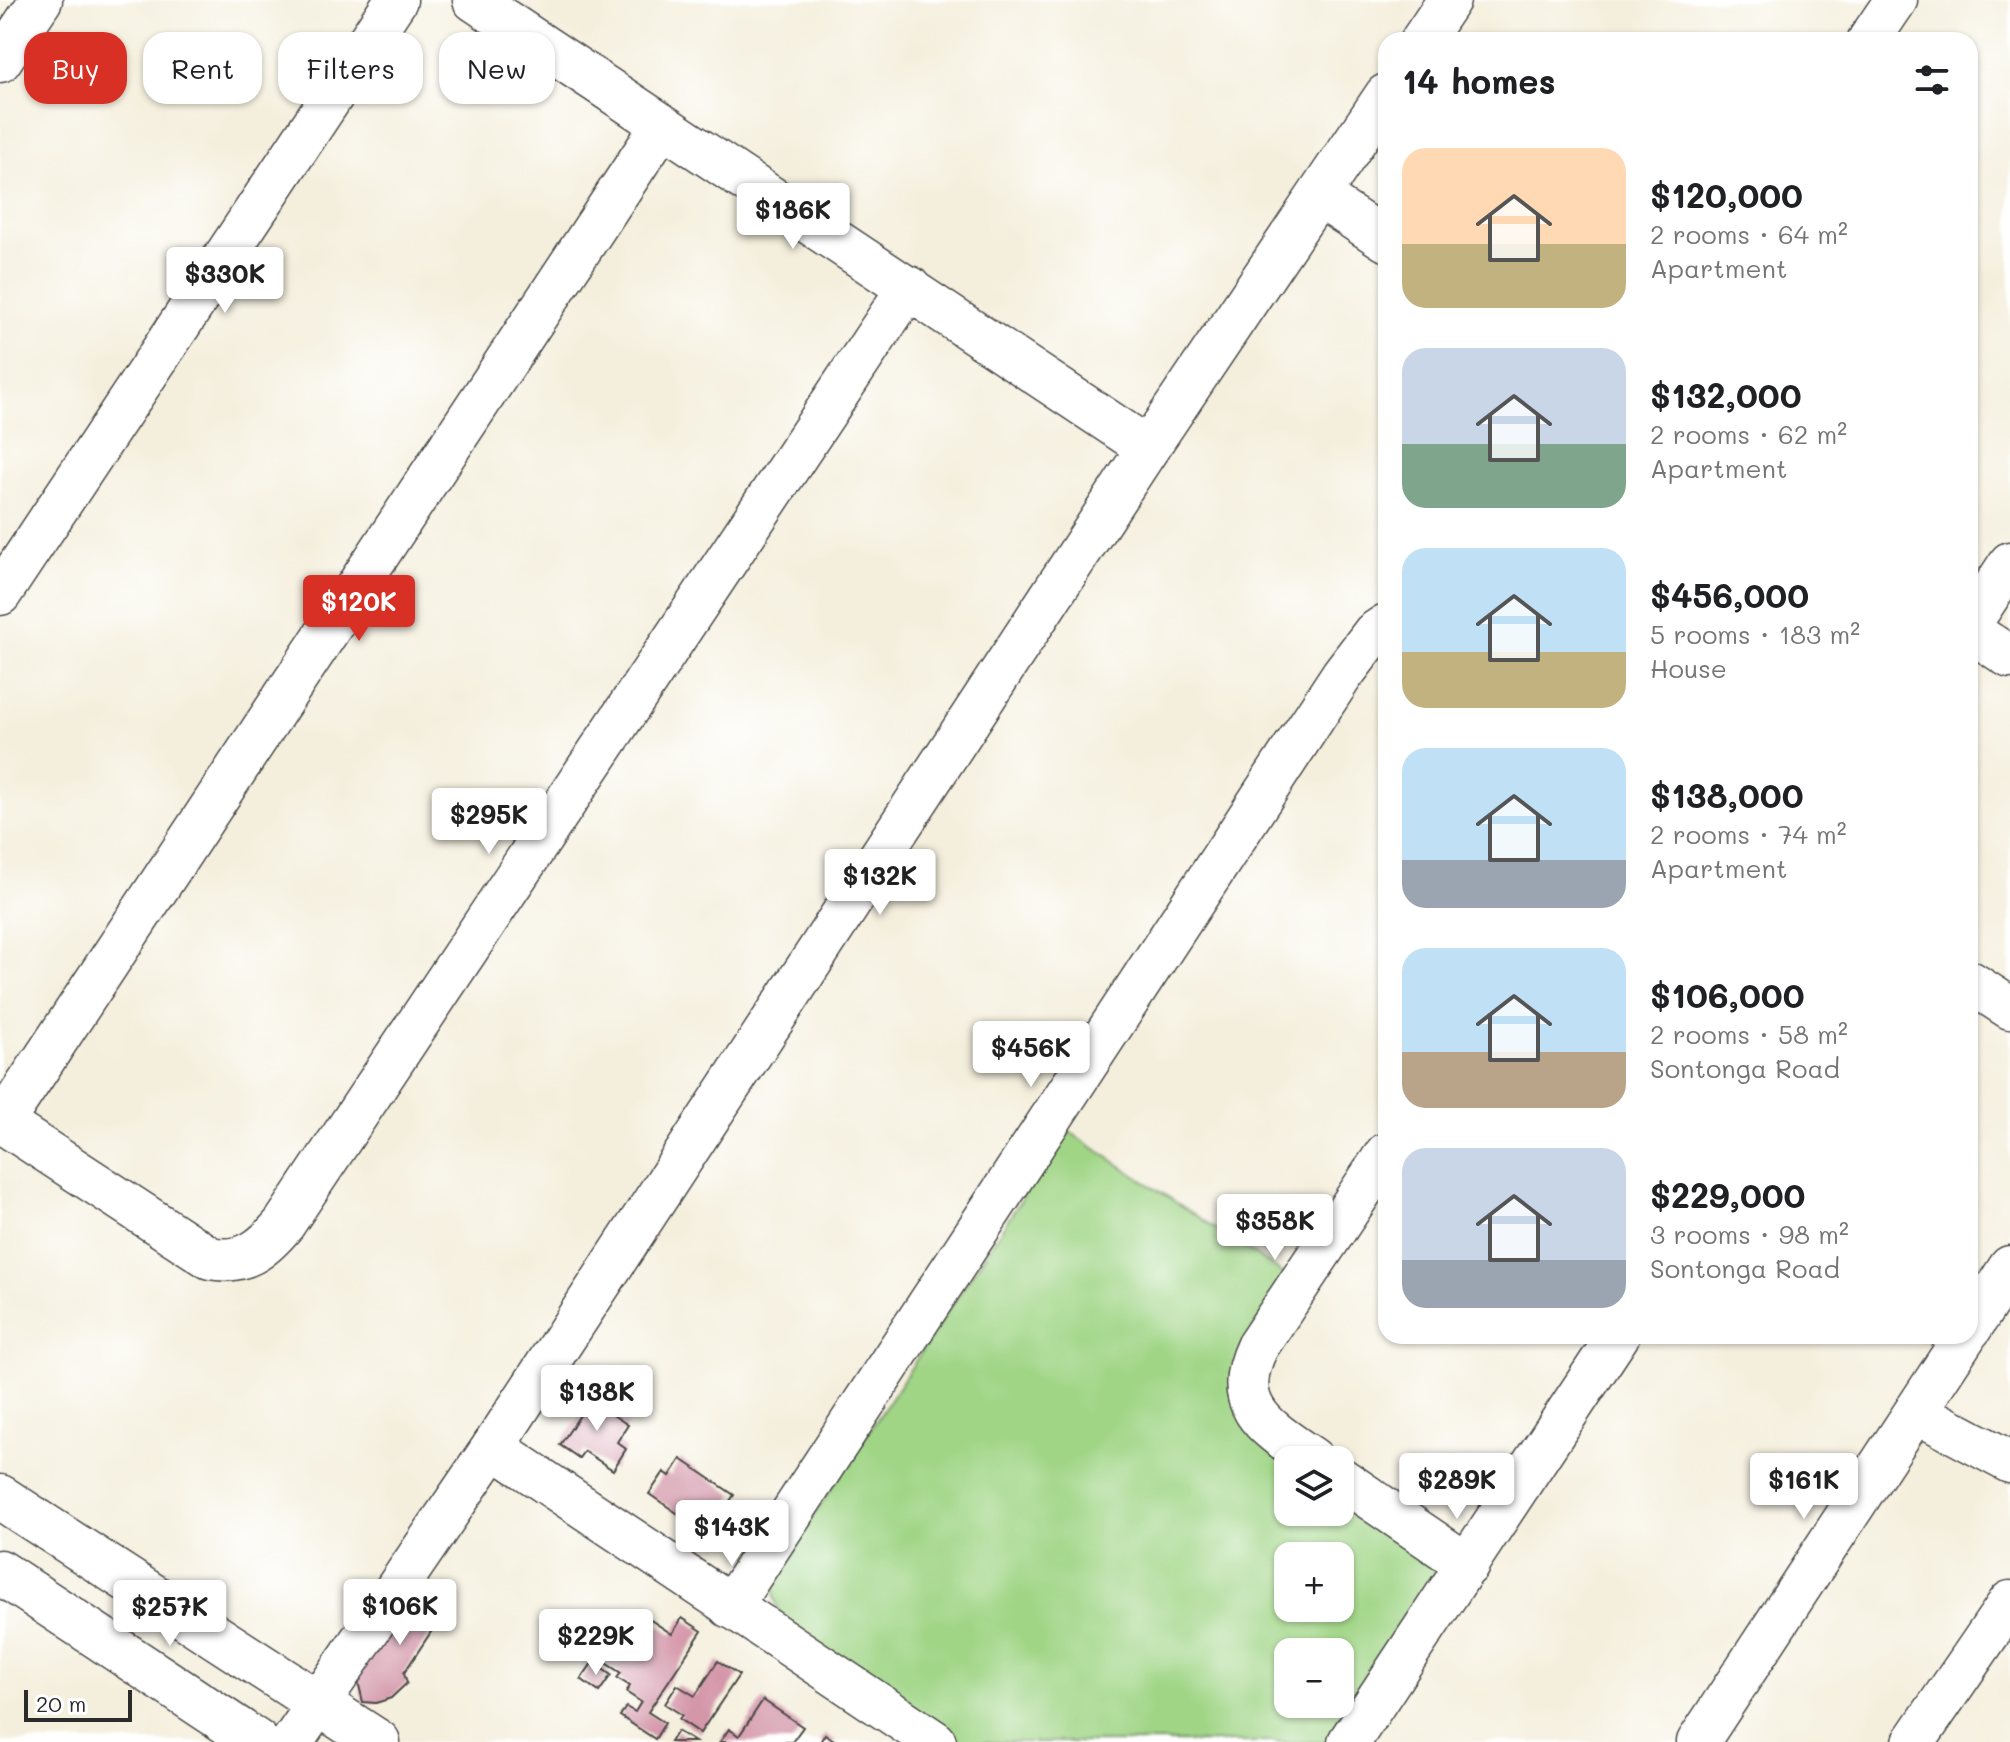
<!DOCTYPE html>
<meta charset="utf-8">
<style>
:root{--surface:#fff;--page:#f2f2f2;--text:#202124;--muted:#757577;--accent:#d93025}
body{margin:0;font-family:Mali,sans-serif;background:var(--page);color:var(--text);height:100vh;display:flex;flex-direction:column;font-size:30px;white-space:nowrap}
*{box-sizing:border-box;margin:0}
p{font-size:26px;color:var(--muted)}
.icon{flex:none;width:44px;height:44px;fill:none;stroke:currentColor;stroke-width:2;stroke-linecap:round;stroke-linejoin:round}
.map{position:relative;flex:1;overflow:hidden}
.drawer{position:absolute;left:1378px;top:32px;width:600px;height:1312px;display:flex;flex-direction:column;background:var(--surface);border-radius:24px;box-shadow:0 2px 6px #0004}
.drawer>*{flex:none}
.banner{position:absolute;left:24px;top:32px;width:760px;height:72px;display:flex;gap:16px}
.controls{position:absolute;left:1274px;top:1446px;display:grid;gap:16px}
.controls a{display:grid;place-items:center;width:80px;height:80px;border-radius:16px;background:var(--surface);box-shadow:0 2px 6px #0004;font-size:40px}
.scale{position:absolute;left:24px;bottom:20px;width:108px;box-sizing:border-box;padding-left:8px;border:4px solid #2b2b2b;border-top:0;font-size:22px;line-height:28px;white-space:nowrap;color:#2b2b2b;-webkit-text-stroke:6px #fff;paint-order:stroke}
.price{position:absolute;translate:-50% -68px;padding:0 18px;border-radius:8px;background:#fff;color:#222;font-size:26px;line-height:52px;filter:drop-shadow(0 2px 4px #0008)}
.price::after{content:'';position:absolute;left:50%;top:48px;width:24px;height:18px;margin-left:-12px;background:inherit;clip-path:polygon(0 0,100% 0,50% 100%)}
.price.selected{background:var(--accent);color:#fff}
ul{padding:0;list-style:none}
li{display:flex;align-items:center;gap:24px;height:200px;padding:0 24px}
li span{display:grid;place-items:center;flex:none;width:224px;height:160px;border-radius:24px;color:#555}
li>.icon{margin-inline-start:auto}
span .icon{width:96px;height:96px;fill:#fffc;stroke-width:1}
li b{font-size:34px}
h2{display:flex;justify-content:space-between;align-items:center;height:96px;padding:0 24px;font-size:34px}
.pill{padding:0 28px;border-radius:24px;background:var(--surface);box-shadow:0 2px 6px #0004;font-size:28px;line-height:72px}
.pill.selected{background:var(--accent);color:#fff}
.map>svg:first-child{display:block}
.green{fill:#a0d586;stroke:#668058;stroke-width:2;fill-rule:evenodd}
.building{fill:#d497aa}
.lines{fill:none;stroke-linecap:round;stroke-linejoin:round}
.street-casing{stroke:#494846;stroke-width:45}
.secondary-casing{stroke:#494846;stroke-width:47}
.street{stroke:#fff;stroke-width:42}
.secondary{stroke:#fff;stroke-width:44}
</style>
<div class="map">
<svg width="2010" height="1742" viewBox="0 0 2010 1742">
<rect width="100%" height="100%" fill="#fff"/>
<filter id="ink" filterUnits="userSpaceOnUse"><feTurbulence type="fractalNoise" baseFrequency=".0125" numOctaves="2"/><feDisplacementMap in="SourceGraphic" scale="16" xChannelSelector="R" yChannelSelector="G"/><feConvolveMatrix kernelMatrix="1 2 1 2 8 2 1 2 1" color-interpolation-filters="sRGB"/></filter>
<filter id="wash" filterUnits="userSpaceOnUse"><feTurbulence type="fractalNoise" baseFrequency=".006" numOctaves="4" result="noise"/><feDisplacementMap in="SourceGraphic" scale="32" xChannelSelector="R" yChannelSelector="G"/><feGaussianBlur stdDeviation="1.8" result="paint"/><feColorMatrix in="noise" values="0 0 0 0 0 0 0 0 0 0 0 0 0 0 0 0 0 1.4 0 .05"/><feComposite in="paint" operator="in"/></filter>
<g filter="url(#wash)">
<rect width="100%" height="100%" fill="#f4efdd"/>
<!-- green -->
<path class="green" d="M1067 1130 1287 1276 1241 1349 1288 1462V1512H1340V1496L1435 1561 1438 1572 1329 1742H962L789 1627C775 1609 772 1597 775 1575ZM1288 1556H1340V1608H1288ZM1288 1652H1340V1704H1288Z"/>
<g id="blocks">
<!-- building -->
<g class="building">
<polygon points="595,1393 614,1406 610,1413 628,1425 617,1442 626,1449 613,1470 584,1451 579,1458 560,1445"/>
<polygon points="681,1459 734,1495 708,1534 649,1494 664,1472 670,1476"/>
<polygon points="419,1585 448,1606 404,1673 407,1683 391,1698 376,1703 363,1702 357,1677"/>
<polygon points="637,1611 672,1634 682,1618 702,1631 648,1712 665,1723 655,1739 620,1716 626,1707 635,1712 641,1702 626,1692 630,1686 617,1678 621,1673 604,1662"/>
<polygon points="718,1661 739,1675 700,1733 679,1719 682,1715 665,1704 677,1685 695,1696"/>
<polygon points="593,1662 611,1675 599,1692 581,1679"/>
<polygon points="763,1700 803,1727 792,1742 720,1742 729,1729 739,1736"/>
<polygon points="677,1731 695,1742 670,1742"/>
<polygon points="825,1734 837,1742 820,1742"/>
</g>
</g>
</g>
<g filter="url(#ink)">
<use href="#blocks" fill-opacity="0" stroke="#494846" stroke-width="2"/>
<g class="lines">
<defs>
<g id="street">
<polyline points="474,0 1148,448"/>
<polyline points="1422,40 1449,0"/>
<polyline points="1869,40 1896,0"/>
<polyline points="0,61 41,0"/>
<polyline points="1319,196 1386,240"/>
<polyline points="0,594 396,0"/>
<polyline points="1970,624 2010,563"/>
<polyline points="1970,631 2010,657"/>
<polyline points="1970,982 2010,1008"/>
<path d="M0 1121 210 1258C244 1265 263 1249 284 1224L909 287"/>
<polyline points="2,1123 662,126"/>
<polyline points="1970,1329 2010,1267"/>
<polyline points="1916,1412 2010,1462"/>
<polyline points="493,1447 935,1742"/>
<path d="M1314 1460C1269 1429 1228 1408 1257 1347L1386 1154"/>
<polyline points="1340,1478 1468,1565"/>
<polyline points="730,1607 1342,675 1374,633 1386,625"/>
<polyline points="292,1742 493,1447 1148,448 1386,95"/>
<polyline points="1349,1742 1618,1336"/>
<polyline points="1698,1742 1965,1336"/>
<polyline points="1914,1742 2010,1602"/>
</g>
<g id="secondary">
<polyline points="0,1497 378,1742"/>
<polyline points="0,1572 257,1742"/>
</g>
</defs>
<!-- street casing -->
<use href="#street" class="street-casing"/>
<!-- secondary casing -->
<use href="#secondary" class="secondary-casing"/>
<!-- street -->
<use href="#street" class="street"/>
<!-- secondary -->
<use href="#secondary" class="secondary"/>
</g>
</g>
</svg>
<div class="controls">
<a><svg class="icon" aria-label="layers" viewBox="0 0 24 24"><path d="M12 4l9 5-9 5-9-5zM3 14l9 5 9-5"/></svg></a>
<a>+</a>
<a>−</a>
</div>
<div class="scale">20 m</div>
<b class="price" style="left:793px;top:251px">$186K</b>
<b class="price" style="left:225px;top:315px">$330K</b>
<b class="price selected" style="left:359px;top:643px">$120K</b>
<b class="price" style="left:489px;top:856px">$295K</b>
<b class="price" style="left:880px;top:917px">$132K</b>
<b class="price" style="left:1031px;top:1089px">$456K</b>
<b class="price" style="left:1275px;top:1262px">$358K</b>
<b class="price" style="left:597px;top:1433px">$138K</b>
<b class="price" style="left:1457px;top:1521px">$289K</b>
<b class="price" style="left:1804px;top:1521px">$161K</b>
<b class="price" style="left:732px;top:1568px">$143K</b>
<b class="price" style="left:400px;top:1647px">$106K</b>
<b class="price" style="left:170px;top:1648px">$257K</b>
<b class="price" style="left:596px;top:1677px">$229K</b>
<div class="banner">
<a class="pill selected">Buy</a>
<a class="pill">Rent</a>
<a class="pill">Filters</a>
<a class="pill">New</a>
</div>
<section class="drawer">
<h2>14 homes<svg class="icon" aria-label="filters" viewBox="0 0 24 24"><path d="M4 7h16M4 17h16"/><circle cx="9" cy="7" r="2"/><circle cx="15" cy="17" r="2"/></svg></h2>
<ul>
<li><span style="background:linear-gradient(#ffd9b3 60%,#c2b280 0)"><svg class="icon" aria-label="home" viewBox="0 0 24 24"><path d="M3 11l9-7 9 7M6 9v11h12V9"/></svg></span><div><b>$120,000</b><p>2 rooms · 64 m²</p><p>Apartment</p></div></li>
<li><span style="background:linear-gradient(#c9d6e8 60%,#7fa58c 0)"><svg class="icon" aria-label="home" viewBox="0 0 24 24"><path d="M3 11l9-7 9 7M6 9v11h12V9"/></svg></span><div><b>$132,000</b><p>2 rooms · 62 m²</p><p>Apartment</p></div></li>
<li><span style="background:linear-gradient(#bfe0f5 65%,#c2b280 0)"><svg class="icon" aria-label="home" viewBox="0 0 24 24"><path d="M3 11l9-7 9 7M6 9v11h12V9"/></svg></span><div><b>$456,000</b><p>5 rooms · 183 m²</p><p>House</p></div></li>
<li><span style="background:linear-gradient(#bfe0f5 70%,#9aa5b1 0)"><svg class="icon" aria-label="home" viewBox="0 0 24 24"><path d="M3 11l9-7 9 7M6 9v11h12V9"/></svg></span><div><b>$138,000</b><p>2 rooms · 74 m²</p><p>Apartment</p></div></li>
<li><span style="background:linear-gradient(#bfe0f5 65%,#b9a48a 0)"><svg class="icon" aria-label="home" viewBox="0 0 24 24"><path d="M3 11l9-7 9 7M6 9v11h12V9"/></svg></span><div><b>$106,000</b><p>2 rooms · 58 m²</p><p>Sontonga Road</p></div></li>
<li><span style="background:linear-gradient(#c9d6e8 70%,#9aa5b1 0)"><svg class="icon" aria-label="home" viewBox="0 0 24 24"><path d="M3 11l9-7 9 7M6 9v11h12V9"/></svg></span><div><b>$229,000</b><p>3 rooms · 98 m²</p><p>Sontonga Road</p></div></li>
</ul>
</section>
</div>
